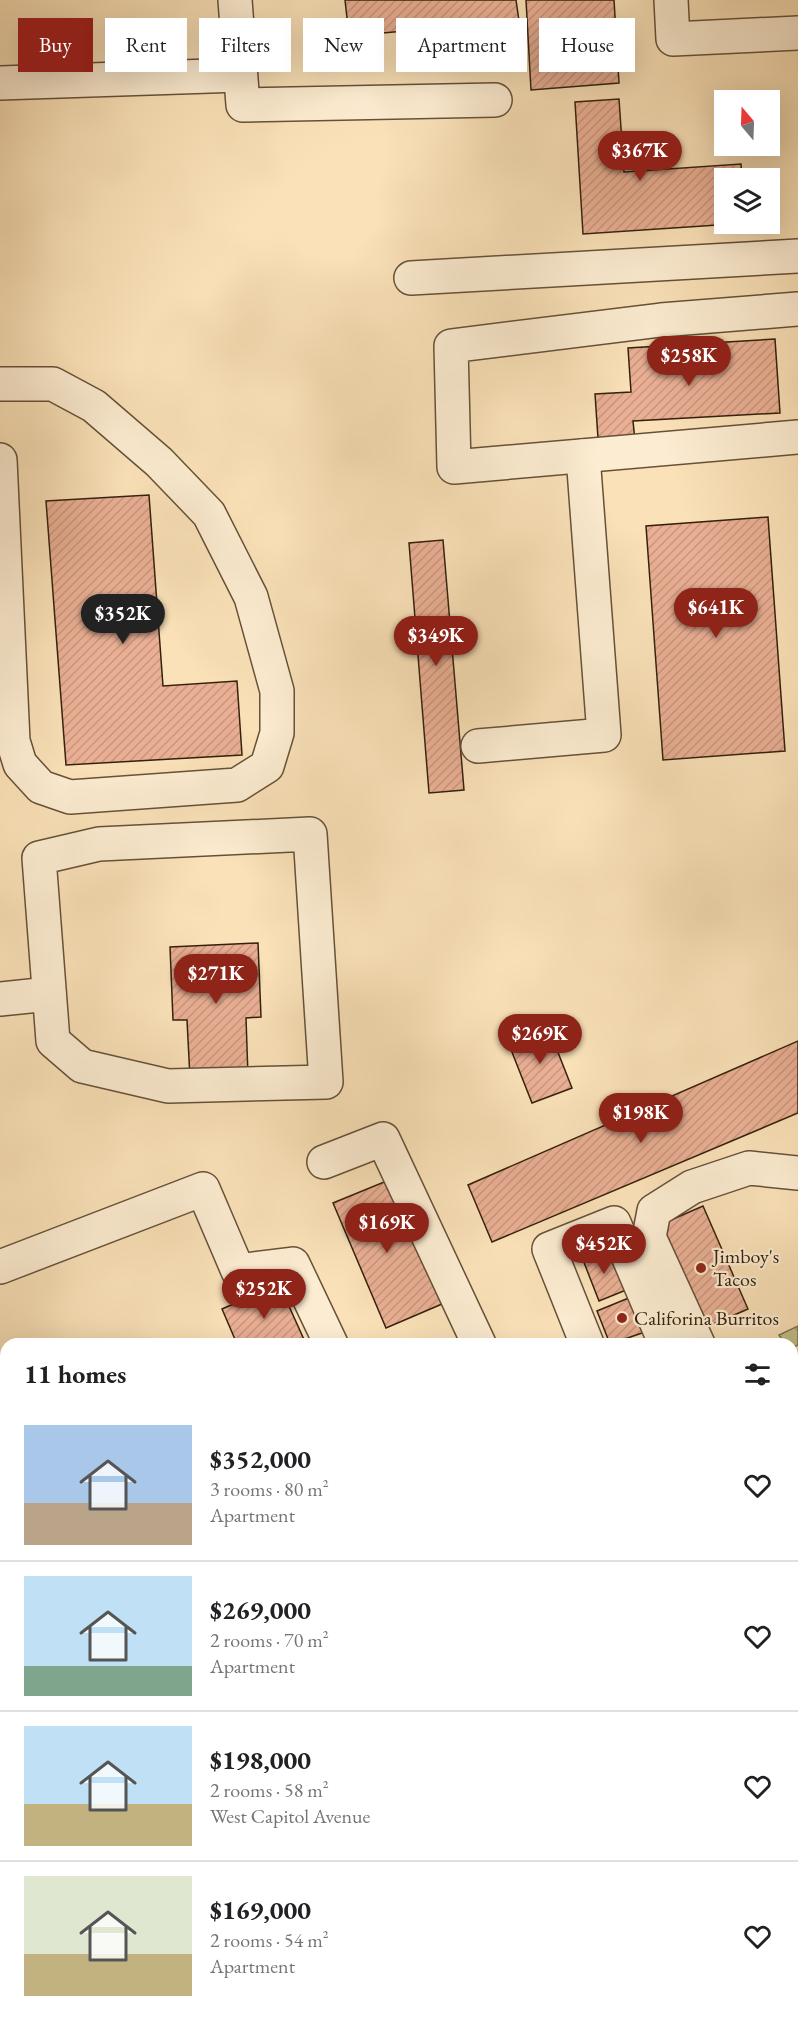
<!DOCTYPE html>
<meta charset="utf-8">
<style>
:root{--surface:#fff;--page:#f2f2f2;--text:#202124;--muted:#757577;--line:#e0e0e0;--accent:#8f2418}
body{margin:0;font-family:"EB Garamond",serif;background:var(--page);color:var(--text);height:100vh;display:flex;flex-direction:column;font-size:22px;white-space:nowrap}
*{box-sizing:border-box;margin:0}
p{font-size:20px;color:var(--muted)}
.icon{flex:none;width:33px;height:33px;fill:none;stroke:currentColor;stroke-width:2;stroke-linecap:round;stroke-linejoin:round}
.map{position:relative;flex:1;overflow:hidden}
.panel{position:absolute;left:0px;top:1338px;width:798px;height:684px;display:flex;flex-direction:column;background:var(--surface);border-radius:18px 18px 0 0;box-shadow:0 6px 24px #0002}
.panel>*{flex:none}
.top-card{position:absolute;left:18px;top:18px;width:762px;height:54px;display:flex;gap:12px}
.needle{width:39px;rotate:341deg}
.tools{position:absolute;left:714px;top:90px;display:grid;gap:12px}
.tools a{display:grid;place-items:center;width:66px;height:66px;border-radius:0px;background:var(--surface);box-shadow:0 6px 24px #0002;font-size:30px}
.price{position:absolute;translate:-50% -51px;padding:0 14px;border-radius:21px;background:var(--accent);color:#fff;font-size:20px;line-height:39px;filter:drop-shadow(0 2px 3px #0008)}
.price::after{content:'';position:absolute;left:50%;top:36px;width:18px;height:14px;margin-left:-9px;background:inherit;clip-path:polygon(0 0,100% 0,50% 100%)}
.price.current{background:#222;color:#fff}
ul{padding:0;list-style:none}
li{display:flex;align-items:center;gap:18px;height:150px;padding:0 24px}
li+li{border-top:2px solid var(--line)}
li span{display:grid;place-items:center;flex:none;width:168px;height:120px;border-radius:0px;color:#555}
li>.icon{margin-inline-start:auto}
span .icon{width:72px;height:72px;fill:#fffc;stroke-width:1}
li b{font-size:26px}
h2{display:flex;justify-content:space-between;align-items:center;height:72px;padding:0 24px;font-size:26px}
.chip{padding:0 21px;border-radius:0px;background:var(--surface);box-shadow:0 6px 24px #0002;font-size:21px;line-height:54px}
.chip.current{background:var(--accent);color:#fff}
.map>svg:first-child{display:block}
.grass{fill:url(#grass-tufts);stroke:#7c714c;stroke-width:1.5}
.building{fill:url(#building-hatch);stroke:#34210d;stroke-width:1.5}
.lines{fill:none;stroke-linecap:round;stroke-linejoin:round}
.minor-casing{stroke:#665138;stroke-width:36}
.major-casing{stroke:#34210d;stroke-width:36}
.minor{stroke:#fcecd1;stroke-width:33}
.major{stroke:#edc07c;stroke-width:33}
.poi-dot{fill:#8f2418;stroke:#fcecd1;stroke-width:2}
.labels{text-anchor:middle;stroke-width:4.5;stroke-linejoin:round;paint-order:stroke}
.poi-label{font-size:20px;fill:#34210d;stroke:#fcecd1;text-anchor:start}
</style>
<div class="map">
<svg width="798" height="2022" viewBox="0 0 798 2022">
<defs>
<pattern id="grass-tufts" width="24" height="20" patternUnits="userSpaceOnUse" patternTransform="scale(1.5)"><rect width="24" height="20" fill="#c5c18a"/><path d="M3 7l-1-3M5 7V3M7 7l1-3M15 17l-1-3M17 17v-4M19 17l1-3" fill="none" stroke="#a19c6f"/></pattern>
<pattern id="building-hatch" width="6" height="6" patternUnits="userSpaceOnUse" patternTransform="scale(1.5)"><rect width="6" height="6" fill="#eaaf94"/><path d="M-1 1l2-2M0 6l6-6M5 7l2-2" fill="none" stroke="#c9967e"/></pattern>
</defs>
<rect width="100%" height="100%" fill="#fae1b8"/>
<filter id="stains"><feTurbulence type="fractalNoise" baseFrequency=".00333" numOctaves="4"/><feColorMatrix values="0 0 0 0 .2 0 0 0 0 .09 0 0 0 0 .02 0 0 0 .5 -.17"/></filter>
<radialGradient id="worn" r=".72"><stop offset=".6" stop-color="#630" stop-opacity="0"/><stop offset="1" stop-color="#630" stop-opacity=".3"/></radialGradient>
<!-- grass -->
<polygon class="grass" points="798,1326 798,1345 792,1348 792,1344 785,1344 779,1335"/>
<!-- building -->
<g class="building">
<polygon points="345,0 516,0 519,21 349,36"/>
<polygon points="526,0 614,0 619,83 531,90"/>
<polygon points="619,99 624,172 741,164 742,178 724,178 724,224 733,224 583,234 575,102"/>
<polygon points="775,339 780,413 633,421 636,451 599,453 595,394 631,392 628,348"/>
<polygon points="149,495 163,686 237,681 242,755 66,765 46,501"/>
<polygon points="768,517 785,751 663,760 646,526"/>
<polygon points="443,540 464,790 429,793 409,543"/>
<polygon points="258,943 261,1017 246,1018 248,1076 190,1078 187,1020 173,1020 170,947"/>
<polygon points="548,1027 572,1088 532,1103 508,1042"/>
<polygon points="798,1041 798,1113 492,1242 468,1185"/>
<polygon points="389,1180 442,1304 386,1328 333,1203"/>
<polygon points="703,1206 748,1309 697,1331 655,1227"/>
<polygon points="610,1249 626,1290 599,1301 583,1260"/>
<polygon points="279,1284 306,1344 237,1344 222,1309"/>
<polygon points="631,1297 645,1332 610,1344 597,1311"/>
<polygon points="798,1507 798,1747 792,1750 792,1509"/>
<polygon points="798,1820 798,1950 792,1934 792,1823"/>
<polygon points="45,2016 109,2016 111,2022 47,2022"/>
<polygon points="469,2016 664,2016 666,2022 471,2022"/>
</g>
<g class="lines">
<defs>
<g id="minor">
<polyline points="235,0 243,105 495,100"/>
<polyline points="671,0 673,39 798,33"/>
<polyline points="0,83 240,75"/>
<polyline points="411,278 798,256"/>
<polyline points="798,309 661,320 451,346 454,467 798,437"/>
<polyline points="0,384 53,384 94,406 159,462 209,514 251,597 277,691 277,733 267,766 237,785 70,797 41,787 20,764 13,741 0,460"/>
<polyline points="478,746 604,735 583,456"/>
<polygon points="310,834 326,1082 168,1086 82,1066 53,1041 39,858 99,844"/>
<polyline points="0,999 49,994"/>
<polyline points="324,1162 383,1139 479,1344"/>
<polyline points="0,1267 203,1189 238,1271 293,1264 331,1344"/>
<polyline points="587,1344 549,1249 614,1223 664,1340 662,1344"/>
<polyline points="698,1344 649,1237 654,1211 692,1187 749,1168 798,1173"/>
<polyline points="0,1410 6,1423"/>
<polyline points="235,2016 237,2022"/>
<polyline points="455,2016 457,2022"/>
</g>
<g id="major">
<polyline points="792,1387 798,1384"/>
<polyline points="792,1446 798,1444"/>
<polyline points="0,1757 6,1755"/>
</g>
</defs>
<!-- minor casing -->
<use href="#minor" class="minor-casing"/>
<!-- major casing -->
<use href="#major" class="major-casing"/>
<!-- minor -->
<use href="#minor" class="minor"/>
<!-- major -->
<use href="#major" class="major"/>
</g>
<!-- markers -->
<g class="poi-dot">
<circle cx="701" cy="1268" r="6"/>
<circle cx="622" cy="1318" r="6"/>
</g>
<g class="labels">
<!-- poi labels -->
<g class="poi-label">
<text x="713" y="1263">Jimboy's<tspan x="713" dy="23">Tacos</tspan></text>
<text x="634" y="1325">Califorina Burritos</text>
</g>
</g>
<rect width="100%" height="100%" filter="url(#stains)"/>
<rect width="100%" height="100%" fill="url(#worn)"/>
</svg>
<div class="tools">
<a><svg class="needle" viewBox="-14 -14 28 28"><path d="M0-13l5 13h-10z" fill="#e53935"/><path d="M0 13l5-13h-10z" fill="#757577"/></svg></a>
<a><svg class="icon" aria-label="layers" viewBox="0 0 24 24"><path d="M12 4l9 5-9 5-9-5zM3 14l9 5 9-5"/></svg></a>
</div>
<b class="price" style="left:640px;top:182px">$367K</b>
<b class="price" style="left:689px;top:387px">$258K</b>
<b class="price" style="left:716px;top:639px">$641K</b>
<b class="price current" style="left:123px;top:645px">$352K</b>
<b class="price" style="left:436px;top:667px">$349K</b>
<b class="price" style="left:216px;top:1005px">$271K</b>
<b class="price" style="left:540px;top:1065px">$269K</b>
<b class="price" style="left:641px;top:1144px">$198K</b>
<b class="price" style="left:387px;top:1254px">$169K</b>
<b class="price" style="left:604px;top:1275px">$452K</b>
<b class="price" style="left:264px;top:1320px">$252K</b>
<div class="top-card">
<a class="chip current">Buy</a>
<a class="chip">Rent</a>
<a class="chip">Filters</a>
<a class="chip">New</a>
<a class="chip">Apartment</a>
<a class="chip">House</a>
</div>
<section class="panel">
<h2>11 homes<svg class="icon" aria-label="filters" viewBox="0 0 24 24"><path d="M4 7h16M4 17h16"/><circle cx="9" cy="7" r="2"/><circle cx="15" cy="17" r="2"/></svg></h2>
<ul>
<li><span style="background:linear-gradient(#a9c7e8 65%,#b9a48a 0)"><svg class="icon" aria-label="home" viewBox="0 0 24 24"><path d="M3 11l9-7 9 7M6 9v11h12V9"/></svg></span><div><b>$352,000</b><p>3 rooms · 80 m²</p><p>Apartment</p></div><svg class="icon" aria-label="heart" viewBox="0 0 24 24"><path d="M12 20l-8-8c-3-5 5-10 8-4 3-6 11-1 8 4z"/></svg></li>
<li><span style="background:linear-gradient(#bfe0f5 75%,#7fa58c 0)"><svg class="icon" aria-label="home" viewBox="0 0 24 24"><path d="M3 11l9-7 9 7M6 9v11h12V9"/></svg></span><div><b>$269,000</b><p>2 rooms · 70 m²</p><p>Apartment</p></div><svg class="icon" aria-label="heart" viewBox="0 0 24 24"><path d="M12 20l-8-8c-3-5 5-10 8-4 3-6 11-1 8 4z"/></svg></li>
<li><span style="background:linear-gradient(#bfe0f5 65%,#c2b280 0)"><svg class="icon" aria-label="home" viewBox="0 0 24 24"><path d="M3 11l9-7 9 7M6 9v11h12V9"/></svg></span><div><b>$198,000</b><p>2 rooms · 58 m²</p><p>West Capitol Avenue</p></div><svg class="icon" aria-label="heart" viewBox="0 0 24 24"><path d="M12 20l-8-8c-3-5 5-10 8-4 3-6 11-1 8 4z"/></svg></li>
<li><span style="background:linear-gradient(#dfe7d0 65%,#c2b280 0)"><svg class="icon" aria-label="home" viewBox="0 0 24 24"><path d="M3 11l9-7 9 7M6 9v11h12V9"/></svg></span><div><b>$169,000</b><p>2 rooms · 54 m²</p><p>Apartment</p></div><svg class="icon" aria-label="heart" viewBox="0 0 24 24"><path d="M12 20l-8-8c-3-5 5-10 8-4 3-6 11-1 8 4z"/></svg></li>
</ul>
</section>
</div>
